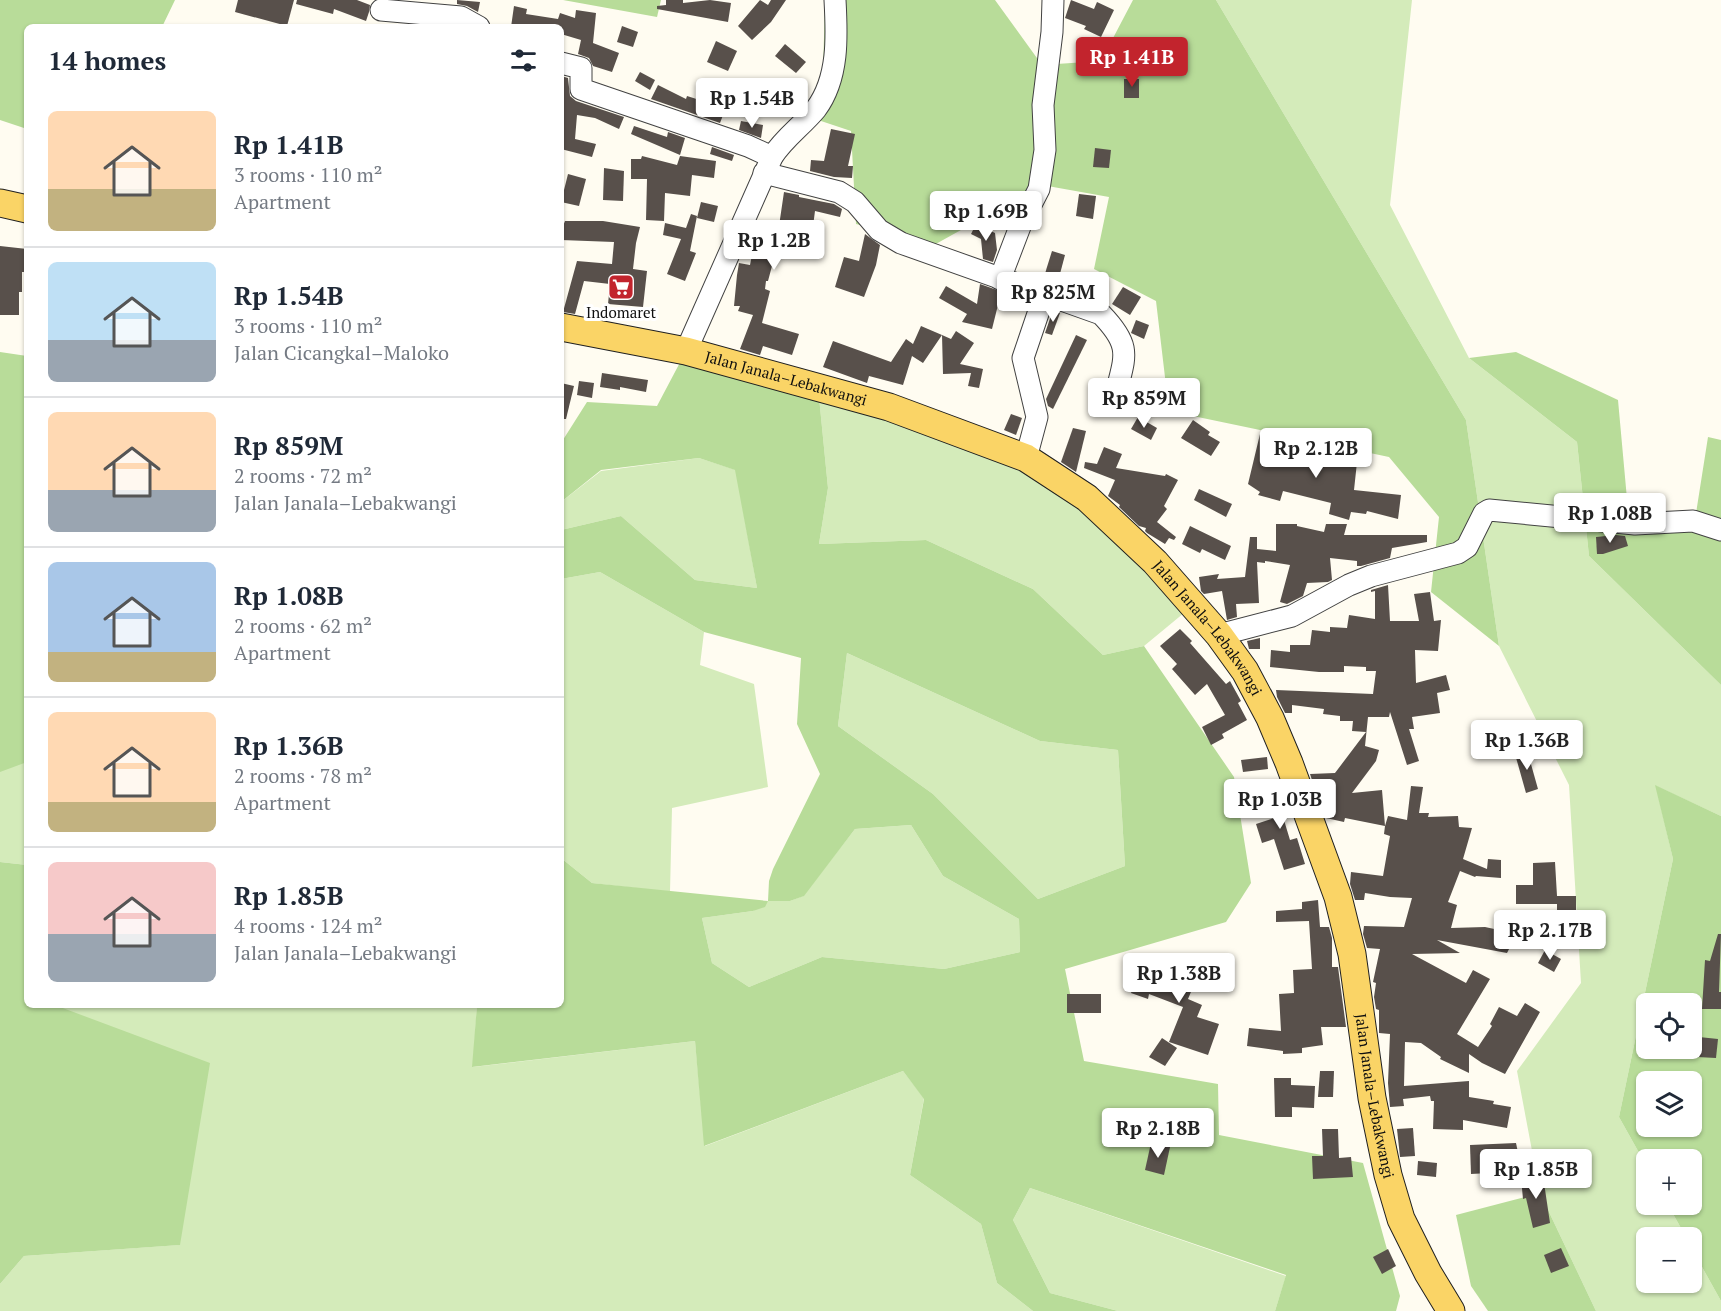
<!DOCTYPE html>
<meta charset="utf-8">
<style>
:root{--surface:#fff;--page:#f6f6f7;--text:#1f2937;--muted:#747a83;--line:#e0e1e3;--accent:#c2242d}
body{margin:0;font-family:"PT Serif",serif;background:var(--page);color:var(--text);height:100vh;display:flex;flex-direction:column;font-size:22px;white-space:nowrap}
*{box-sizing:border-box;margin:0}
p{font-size:20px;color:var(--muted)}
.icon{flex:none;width:33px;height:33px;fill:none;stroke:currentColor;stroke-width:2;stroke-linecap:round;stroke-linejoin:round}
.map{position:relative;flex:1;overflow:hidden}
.panel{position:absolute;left:24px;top:24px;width:540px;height:984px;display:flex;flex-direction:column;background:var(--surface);border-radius:9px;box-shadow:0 2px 4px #0004}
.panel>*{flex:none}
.buttons{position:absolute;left:1636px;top:993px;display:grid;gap:12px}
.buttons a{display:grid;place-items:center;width:66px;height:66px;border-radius:9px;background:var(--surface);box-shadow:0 2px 4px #0004;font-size:30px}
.price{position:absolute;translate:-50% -51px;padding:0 14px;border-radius:6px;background:#fff;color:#222;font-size:20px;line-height:39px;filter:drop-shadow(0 2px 3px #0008)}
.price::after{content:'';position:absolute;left:50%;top:36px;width:18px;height:14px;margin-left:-9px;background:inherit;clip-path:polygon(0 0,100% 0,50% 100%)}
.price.on{background:var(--accent);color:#fff}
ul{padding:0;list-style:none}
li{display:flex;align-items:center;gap:18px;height:150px;padding:0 24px}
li+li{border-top:2px solid var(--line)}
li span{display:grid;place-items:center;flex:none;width:168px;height:120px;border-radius:9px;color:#555}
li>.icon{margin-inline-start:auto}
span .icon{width:72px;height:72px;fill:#fffc;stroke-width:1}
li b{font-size:26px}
h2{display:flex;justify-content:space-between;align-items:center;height:72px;padding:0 24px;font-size:26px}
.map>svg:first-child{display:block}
.green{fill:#d4ebba}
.forest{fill:#b8dc99;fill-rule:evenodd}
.building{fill:#58504b}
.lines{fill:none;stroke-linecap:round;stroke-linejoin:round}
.minor-casing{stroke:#424242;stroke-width:23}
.major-casing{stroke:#202020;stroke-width:29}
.minor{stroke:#fff;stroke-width:21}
.major{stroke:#fad466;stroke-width:27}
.labels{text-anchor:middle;stroke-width:6;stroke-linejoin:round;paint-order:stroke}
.poi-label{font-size:15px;fill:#0f0f0f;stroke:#fff}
.street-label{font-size:15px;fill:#0f0f0f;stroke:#fff}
</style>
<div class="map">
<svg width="1721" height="1311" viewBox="0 0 1721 1311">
<rect width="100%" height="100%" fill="#fffcf1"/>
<!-- green -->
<g class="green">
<polygon points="1216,0 1412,0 1390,205 1469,358 1577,442 1589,556 1721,685 1721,816 1656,786 1673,859 1619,1117 1647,1167 1647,1204 1668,1205 1686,1237 1647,1238 1647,1282 1692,1282 1692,1249 1721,1301 1721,1311 1596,1311 1540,1193 1517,1071 1581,983 1569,785 1499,646 1466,420"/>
<polygon points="819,397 1027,464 1117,531 1190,608 1144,646 1103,655 1033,589 926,540 819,544 828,488"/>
<polygon points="699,458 736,470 757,588 695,580 621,516 561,530 561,502 601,471"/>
<polygon points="600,572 704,632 700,665 754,684 768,787 672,808 670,892 592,883 561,858 561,579"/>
<polygon points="847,653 1040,741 1118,750 1125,866 1038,899 933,794 838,726"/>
<polygon points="27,761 27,865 0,862 0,769"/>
<polygon points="911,825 943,876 1019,919 1020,952 944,969 822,957 749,987 712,963 702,918 753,911 768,901 790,901 803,896 855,829"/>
<polygon points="60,1005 477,1005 473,1067 695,1041 705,1146 903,1071 924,1098 910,1175 981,1224 997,1283 1033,1311 0,1311 0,1284 24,1256 179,1245"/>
<polygon points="1030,1188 1286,1276 1275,1311 1118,1311 1050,1293 1013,1220"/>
</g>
<!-- forest -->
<g class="forest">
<polygon points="0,0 175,0 162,27 27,27 27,129 0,120"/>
<polygon points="563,0 661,0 657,17"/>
<polygon points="825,0 995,0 1042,65 1101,61 1133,0 1216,0 1466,420 1499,646 1431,592 1439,517 1389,457 1169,411 1156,301 1094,269 1109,197 1042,185 934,245 856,224 851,131 803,115 823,73"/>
<polygon points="0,352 27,356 27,762 0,772"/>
<polygon points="1516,352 1618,400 1629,521 1694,526 1708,437 1721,440 1721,685 1589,556 1577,442 1469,358"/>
<path d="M685 353 819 397 828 488 819 544 926 540 1033 589 1103 655 1144 646 1234 777 1251 883 1226 922 1065 969 1084 1061 1218 1084 1219 1135 1363 1163 1400 1296 1396 1311H1275L1286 1275 1030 1188 1013 1220 1050 1293 1118 1311H1033L997 1283 981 1224 910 1175 924 1099 903 1071 704 1146 695 1041 472 1067 477 1005H561V858L592 883 768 901 769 881 773 869 820 774 797 724 801 658 704 632 600 572 561 579V530L621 516 695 580 757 588 735 470 699 458 601 470 561 502V443L587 402 657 406ZM847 653 1040 741 1118 750 1125 866 1038 899 933 794 838 726ZM911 825 943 876 1019 919 1020 952 944 969 822 957 749 987 712 963 702 918 753 911 765 907 768 901H790L804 896 855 829Z"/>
<path d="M1655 785 1721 816V1301L1692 1249V1238L1686 1237 1668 1205 1692 1204V1160H1647V1167L1619 1117 1673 859ZM1647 1004H1692V1048H1647ZM1647 1082H1692V1126H1647Z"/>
<polygon points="0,862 27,865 27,1005 60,1005 60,1007 210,1063 180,1245 24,1256 0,1284"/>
<polygon points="1540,1193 1596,1311 1488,1311 1471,1286 1456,1215"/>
</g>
<!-- building -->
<g class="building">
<polygon points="238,0 294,0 287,26 235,12"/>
<polygon points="297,0 357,0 370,5 369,12 366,21 334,9 333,14 296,4"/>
<polygon points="457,0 480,2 478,12 467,6 457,4"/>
<polygon points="666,0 683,0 683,3 710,0 731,3 728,22 657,9 657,6 666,5"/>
<polygon points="760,0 768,5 771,0 786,0 771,22 752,40 738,26"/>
<polygon points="1071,0 1094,9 1097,2 1114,10 1101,37 1084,29 1086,26 1065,18"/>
<polygon points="514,6 527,9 526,14 558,19 560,13 575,18 576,10 596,13 593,43 619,53 612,72 593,66 589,58 578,54 581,40 561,34 561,27 511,27"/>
<polygon points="622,26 638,32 633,47 617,42"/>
<polygon points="716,41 737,51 728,71 707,62"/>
<polygon points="785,44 806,62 796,73 775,56"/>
<polygon points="640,72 655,80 650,90 635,81"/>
<polygon points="561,76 568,78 570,96 576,101 624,117 619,129 595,118 577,115 575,139 596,144 592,157 561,149"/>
<rect x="1124" y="79" width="15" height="19"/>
<polygon points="778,80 794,88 789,98 773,91"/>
<polygon points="658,85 686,99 687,96 706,102 710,87 725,90 720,109 725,110 720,123 651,99"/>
<polygon points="741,121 763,125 761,138 739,130"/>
<polygon points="634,126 667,137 668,132 685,138 680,155 631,134"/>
<polygon points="831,129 855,134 848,166 853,166 852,178 834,177 810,171 811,160 824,161"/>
<polygon points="712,147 734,155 732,161 710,154"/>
<polygon points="1095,148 1111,150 1109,168 1093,167"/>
<polygon points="642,156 677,165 680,156 716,161 714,178 692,175 690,196 665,193 664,221 646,220 647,179 631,179 631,159 641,159"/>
<polygon points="604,168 624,171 623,201 603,200"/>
<polygon points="568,174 586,179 579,206 561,202"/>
<polygon points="784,192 799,195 799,197 834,204 842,209 840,217 815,211 812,234 815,235 811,246 780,236 768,281 766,281 765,289 770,291 762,323 799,334 792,355 763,346 760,355 740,349 753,315 738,311 740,306 734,306 737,275 739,263 750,265 755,240 757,240 765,220 779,226"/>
<polygon points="1079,194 1096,196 1093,219 1076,216"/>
<polygon points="701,202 718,206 714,222 697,218"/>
<polygon points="691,214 697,216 690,251 696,253 685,281 667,274 681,239 663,235 665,223 686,228"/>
<polygon points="565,221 603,221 640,227 636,243 633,269 647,271 643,307 608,304 610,284 584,281 575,314 563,312 577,261 612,264 614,242 561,240 561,231"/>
<polygon points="976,224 995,233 997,250 993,262 983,259 981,239 971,234"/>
<polygon points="865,234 880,245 876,265 864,297 835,287 844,257 859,261"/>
<polygon points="0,246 27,249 27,272 22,272 22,292 19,292 19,315 0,315"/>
<polygon points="1052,251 1065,255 1057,285 1043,280"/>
<polygon points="980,284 1022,299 1021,308 998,305 992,329 962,322 967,314 939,298 946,286 977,304"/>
<polygon points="1123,287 1141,297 1130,315 1112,304"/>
<polygon points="1084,288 1106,298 1104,302 1082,294"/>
<polygon points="1053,310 1060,313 1052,335 1045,333"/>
<polygon points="1136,320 1149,325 1144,339 1131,333"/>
<polygon points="921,326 942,335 923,363 912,356 903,385 869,376 867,383 823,367 833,341 891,362 906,339 913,344"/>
<polygon points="956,331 974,343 960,364 983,369 979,388 968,386 971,373 943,374 942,335 951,339"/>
<polygon points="1076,335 1087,340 1053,409 1048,406 1046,399"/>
<polygon points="602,373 648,380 646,392 620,387 620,390 600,387"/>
<polygon points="579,381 594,383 592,398 577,395"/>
<polygon points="561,383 574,386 566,419 561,419"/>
<polygon points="1011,414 1022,418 1016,435 1004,430"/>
<polygon points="1138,417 1157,428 1151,440 1131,429"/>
<polygon points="1193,420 1210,432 1208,435 1220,442 1211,456 1181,438"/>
<polygon points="1073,428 1086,431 1076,472 1061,462"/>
<polygon points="1260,434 1274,438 1273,441 1302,449 1303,446 1315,448 1314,451 1345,457 1346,452 1358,453 1354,490 1401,495 1398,519 1367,511 1366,514 1351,512 1349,520 1329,514 1331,503 1283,491 1280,501 1258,495 1260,492 1248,484"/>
<polygon points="1104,447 1122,454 1116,468 1165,476 1166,474 1178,480 1164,506 1167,509 1157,522 1176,537 1174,540 1169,538 1165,544 1147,533 1145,531 1146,528 1139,526 1119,507 1120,505 1108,496 1115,480 1084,468 1085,462 1097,464"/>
<polygon points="1199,489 1232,504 1226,517 1194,500"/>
<polygon points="1276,524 1297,524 1297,526 1324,532 1326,524 1347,524 1344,535 1427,535 1427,542 1392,548 1390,558 1361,566 1357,566 1357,561 1330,558 1332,580 1328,582 1307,583 1303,596 1287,604 1280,602 1290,565 1265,561 1265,563 1257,562 1259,603 1236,604 1237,617 1227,620 1222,591 1204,594 1201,591 1199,577 1219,574 1217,579 1245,577 1250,537 1257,537 1257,549 1276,551"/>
<polygon points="1190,526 1231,546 1225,560 1202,549 1200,553 1182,544"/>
<polygon points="1616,535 1625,536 1628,546 1603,554 1597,554 1596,537"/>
<polygon points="1388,585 1390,621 1419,621 1414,594 1430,592 1434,621 1441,620 1438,651 1415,650 1416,683 1446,675 1450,690 1437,693 1440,713 1412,717 1414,729 1409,729 1419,761 1407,765 1390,712 1389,717 1368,717 1365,746 1379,750 1376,761 1352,793 1382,790 1385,826 1388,816 1407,820 1411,786 1423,787 1419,813 1429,813 1428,817 1458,816 1459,827 1472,828 1463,859 1487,869 1488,859 1501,860 1501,878 1476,876 1475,877 1460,871 1448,902 1457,905 1451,928 1485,927 1513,933 1510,947 1507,953 1437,940 1460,953 1412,954 1466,983 1473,970 1490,979 1457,1034 1478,1047 1492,1026 1490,1024 1499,1007 1517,1016 1525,1003 1540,1012 1505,1074 1482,1063 1469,1054 1469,1073 1440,1059 1441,1057 1421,1043 1405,1042 1404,1086 1469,1081 1469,1097 1494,1101 1493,1104 1511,1107 1507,1128 1463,1120 1463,1130 1433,1129 1434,1101 1431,1101 1430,1096 1403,1099 1404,1106 1390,1107 1388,1083 1390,1034 1379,1033 1379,1010 1376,1009 1374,997 1376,983 1373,982 1380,949 1367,948 1363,934 1364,926 1404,927 1412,898 1390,897 1365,893 1364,900 1355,900 1350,884 1351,872 1383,876 1390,836 1384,834 1385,826 1345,818 1344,822 1326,818 1320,803 1324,786 1314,786 1310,774 1335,773 1366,732 1352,731 1353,721 1340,721 1340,716 1323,714 1324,709 1292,705 1292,713 1285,713 1277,697 1276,690 1373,694 1376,671 1366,671 1366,667 1344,666 1344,672 1319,672 1270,667 1271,650 1290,652 1290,645 1310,645 1312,630 1330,632 1330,627 1347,628 1349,615 1375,619 1375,591 1371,592 1371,590"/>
<polygon points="1180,629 1192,641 1190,643 1226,684 1230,681 1241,701 1238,703 1247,720 1222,734 1224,738 1211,745 1202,727 1225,715 1207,684 1195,695 1172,669 1177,664 1160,646"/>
<polygon points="1260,638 1260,649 1249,649 1247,641"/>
<polygon points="1527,750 1538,789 1526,793 1515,754"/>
<polygon points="1267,757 1268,769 1243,772 1241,760"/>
<polygon points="1279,781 1284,794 1277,797 1290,840 1297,838 1305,864 1284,870 1274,839 1262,843 1256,824 1274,818 1261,789"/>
<polygon points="1555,862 1557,896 1576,896 1576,914 1557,914 1557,904 1516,904 1516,885 1533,885 1533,863"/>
<polygon points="1318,900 1320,927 1329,927 1332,938 1332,967 1338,967 1346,1027 1321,1027 1323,1045 1302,1048 1302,1053 1283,1054 1283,1051 1247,1046 1249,1028 1281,1031 1279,994 1294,993 1293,970 1312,969 1309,921 1276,922 1276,911 1302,909 1302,902"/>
<polygon points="1718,934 1721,934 1719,992 1721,992 1721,1009 1702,1009 1705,960 1710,961"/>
<polygon points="1545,950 1561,959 1554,972 1538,963"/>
<polygon points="1185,962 1201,968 1188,999 1202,1005 1197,1017 1219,1024 1208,1055 1169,1042 1183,1007 1149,994 1148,999 1131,993 1142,964 1164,972 1165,968 1181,974"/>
<rect x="1067" y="994" width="34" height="19"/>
<polygon points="1699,1037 1718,1039 1716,1058 1697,1057"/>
<polygon points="1162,1038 1177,1048 1165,1066 1149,1057"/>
<polygon points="1320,1071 1334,1071 1333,1097 1318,1097"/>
<polygon points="1274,1078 1291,1078 1291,1085 1315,1086 1314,1108 1292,1107 1292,1117 1275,1117"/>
<polygon points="1413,1128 1415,1156 1400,1157 1397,1129"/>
<polygon points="1322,1129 1338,1129 1339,1158 1351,1157 1353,1177 1313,1179 1312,1156 1323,1156"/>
<polygon points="1151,1143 1170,1147 1164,1175 1145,1170"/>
<polygon points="1516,1143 1521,1167 1489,1173 1471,1174 1470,1145"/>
<polygon points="1418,1161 1437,1163 1436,1177 1417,1175"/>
<polygon points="1543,1176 1550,1223 1533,1228 1526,1198 1523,1199 1521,1178"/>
<polygon points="1561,1248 1569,1266 1551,1273 1544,1255"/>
<polygon points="1388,1249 1396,1266 1382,1274 1373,1257"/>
</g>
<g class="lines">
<defs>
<g id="minor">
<polyline points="381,10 461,17 479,27"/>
<polyline points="561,63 581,68 581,89 748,146 772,157"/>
<path d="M764 173 839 192 855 202 879 230 901 243 1101 314C1134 348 1124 357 1115 398"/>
<polyline points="1000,279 1021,224 1039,189 1045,150 1043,105 1052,32 1053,0"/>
<path d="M686 351 772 157C784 138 802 126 816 109 839 78 837 36 835 0"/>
<polyline points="1026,458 1037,417 1023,358 1045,293"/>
<polyline points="1219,635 1292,616 1349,585 1371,576 1458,553 1467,547 1484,513 1489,510 1635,524 1693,521 1721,530"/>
</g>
<g id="major">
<polyline points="0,203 27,209"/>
<path id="s1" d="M561 327 686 351 889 407 1026 458 1087 498 1155 562 1219 635 1245 671 1270 718 1289 763 1338 897 1352 954 1372 1098 1388 1175 1401 1219 1428 1273 1451 1311"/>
</g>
</defs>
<!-- minor casing -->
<use href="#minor" class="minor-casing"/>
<!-- major casing -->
<use href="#major" class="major-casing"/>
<!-- minor -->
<use href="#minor" class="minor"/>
<!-- major -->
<use href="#major" class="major"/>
</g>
<!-- icons -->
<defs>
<symbol id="supermarket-square" viewBox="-11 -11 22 22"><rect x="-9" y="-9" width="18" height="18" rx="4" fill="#c2242d" stroke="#fff"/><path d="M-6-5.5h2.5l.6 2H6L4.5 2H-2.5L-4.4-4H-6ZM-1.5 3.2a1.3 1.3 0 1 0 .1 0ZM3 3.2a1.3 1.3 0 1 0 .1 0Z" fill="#fff"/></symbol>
</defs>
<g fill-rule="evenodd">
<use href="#supermarket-square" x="606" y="272" width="30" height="30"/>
</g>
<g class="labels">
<!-- poi labels -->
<g class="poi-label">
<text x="621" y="318">Indomaret</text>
</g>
<!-- street labels -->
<g class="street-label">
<text dy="5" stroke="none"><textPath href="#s1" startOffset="231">Jalan Janala–Lebakwangi</textPath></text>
<text dy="5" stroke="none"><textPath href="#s1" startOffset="735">Jalan Janala–Lebakwangi</textPath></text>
<text dy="5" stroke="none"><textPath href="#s1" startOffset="1239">Jalan Janala–Lebakwangi</textPath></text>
</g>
</g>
</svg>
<div class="buttons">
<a><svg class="icon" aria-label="locate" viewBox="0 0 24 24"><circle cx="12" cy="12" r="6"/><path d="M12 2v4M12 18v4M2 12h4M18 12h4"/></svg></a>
<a><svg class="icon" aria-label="layers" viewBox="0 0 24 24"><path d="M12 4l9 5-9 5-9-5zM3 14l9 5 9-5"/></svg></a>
<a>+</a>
<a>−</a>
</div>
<b class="price on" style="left:1132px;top:88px">Rp 1.41B</b>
<b class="price" style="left:752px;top:129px">Rp 1.54B</b>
<b class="price" style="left:986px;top:242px">Rp 1.69B</b>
<b class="price" style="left:774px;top:271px">Rp 1.2B</b>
<b class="price" style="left:1053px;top:323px">Rp 825M</b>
<b class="price" style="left:1144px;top:429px">Rp 859M</b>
<b class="price" style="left:1316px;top:479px">Rp 2.12B</b>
<b class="price" style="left:1610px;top:544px">Rp 1.08B</b>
<b class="price" style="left:1527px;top:771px">Rp 1.36B</b>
<b class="price" style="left:1280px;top:830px">Rp 1.03B</b>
<b class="price" style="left:1550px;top:961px">Rp 2.17B</b>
<b class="price" style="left:1179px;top:1004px">Rp 1.38B</b>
<b class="price" style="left:1158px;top:1159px">Rp 2.18B</b>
<b class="price" style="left:1536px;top:1200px">Rp 1.85B</b>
<section class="panel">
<h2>14 homes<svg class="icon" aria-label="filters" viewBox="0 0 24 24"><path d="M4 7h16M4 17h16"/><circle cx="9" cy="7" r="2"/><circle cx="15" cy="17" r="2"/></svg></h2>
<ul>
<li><span style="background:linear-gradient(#ffd9b3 65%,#c2b280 0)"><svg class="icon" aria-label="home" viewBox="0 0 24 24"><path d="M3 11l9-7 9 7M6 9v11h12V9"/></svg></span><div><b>Rp 1.41B</b><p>3 rooms · 110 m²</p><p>Apartment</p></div></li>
<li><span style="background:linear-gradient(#bfe0f5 65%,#9aa5b1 0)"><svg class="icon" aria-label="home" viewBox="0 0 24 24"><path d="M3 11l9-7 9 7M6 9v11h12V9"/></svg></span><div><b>Rp 1.54B</b><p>3 rooms · 110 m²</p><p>Jalan Cicangkal–Maloko</p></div></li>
<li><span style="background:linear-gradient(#ffd9b3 65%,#9aa5b1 0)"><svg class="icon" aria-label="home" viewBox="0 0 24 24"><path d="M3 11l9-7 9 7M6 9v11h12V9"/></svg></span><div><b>Rp 859M</b><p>2 rooms · 72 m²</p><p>Jalan Janala–Lebakwangi</p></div></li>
<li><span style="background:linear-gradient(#a9c7e8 75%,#c2b280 0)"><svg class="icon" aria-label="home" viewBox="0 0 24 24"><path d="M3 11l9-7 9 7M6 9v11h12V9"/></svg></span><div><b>Rp 1.08B</b><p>2 rooms · 62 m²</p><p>Apartment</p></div></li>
<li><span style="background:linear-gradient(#ffd9b3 75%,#c2b280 0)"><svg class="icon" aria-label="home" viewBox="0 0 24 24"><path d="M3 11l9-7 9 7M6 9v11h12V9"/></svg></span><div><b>Rp 1.36B</b><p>2 rooms · 78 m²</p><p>Apartment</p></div></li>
<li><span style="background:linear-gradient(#f6c9c9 60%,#9aa5b1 0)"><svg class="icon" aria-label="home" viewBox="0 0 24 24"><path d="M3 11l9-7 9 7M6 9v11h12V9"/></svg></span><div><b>Rp 1.85B</b><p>4 rooms · 124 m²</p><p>Jalan Janala–Lebakwangi</p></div></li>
</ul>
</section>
</div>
